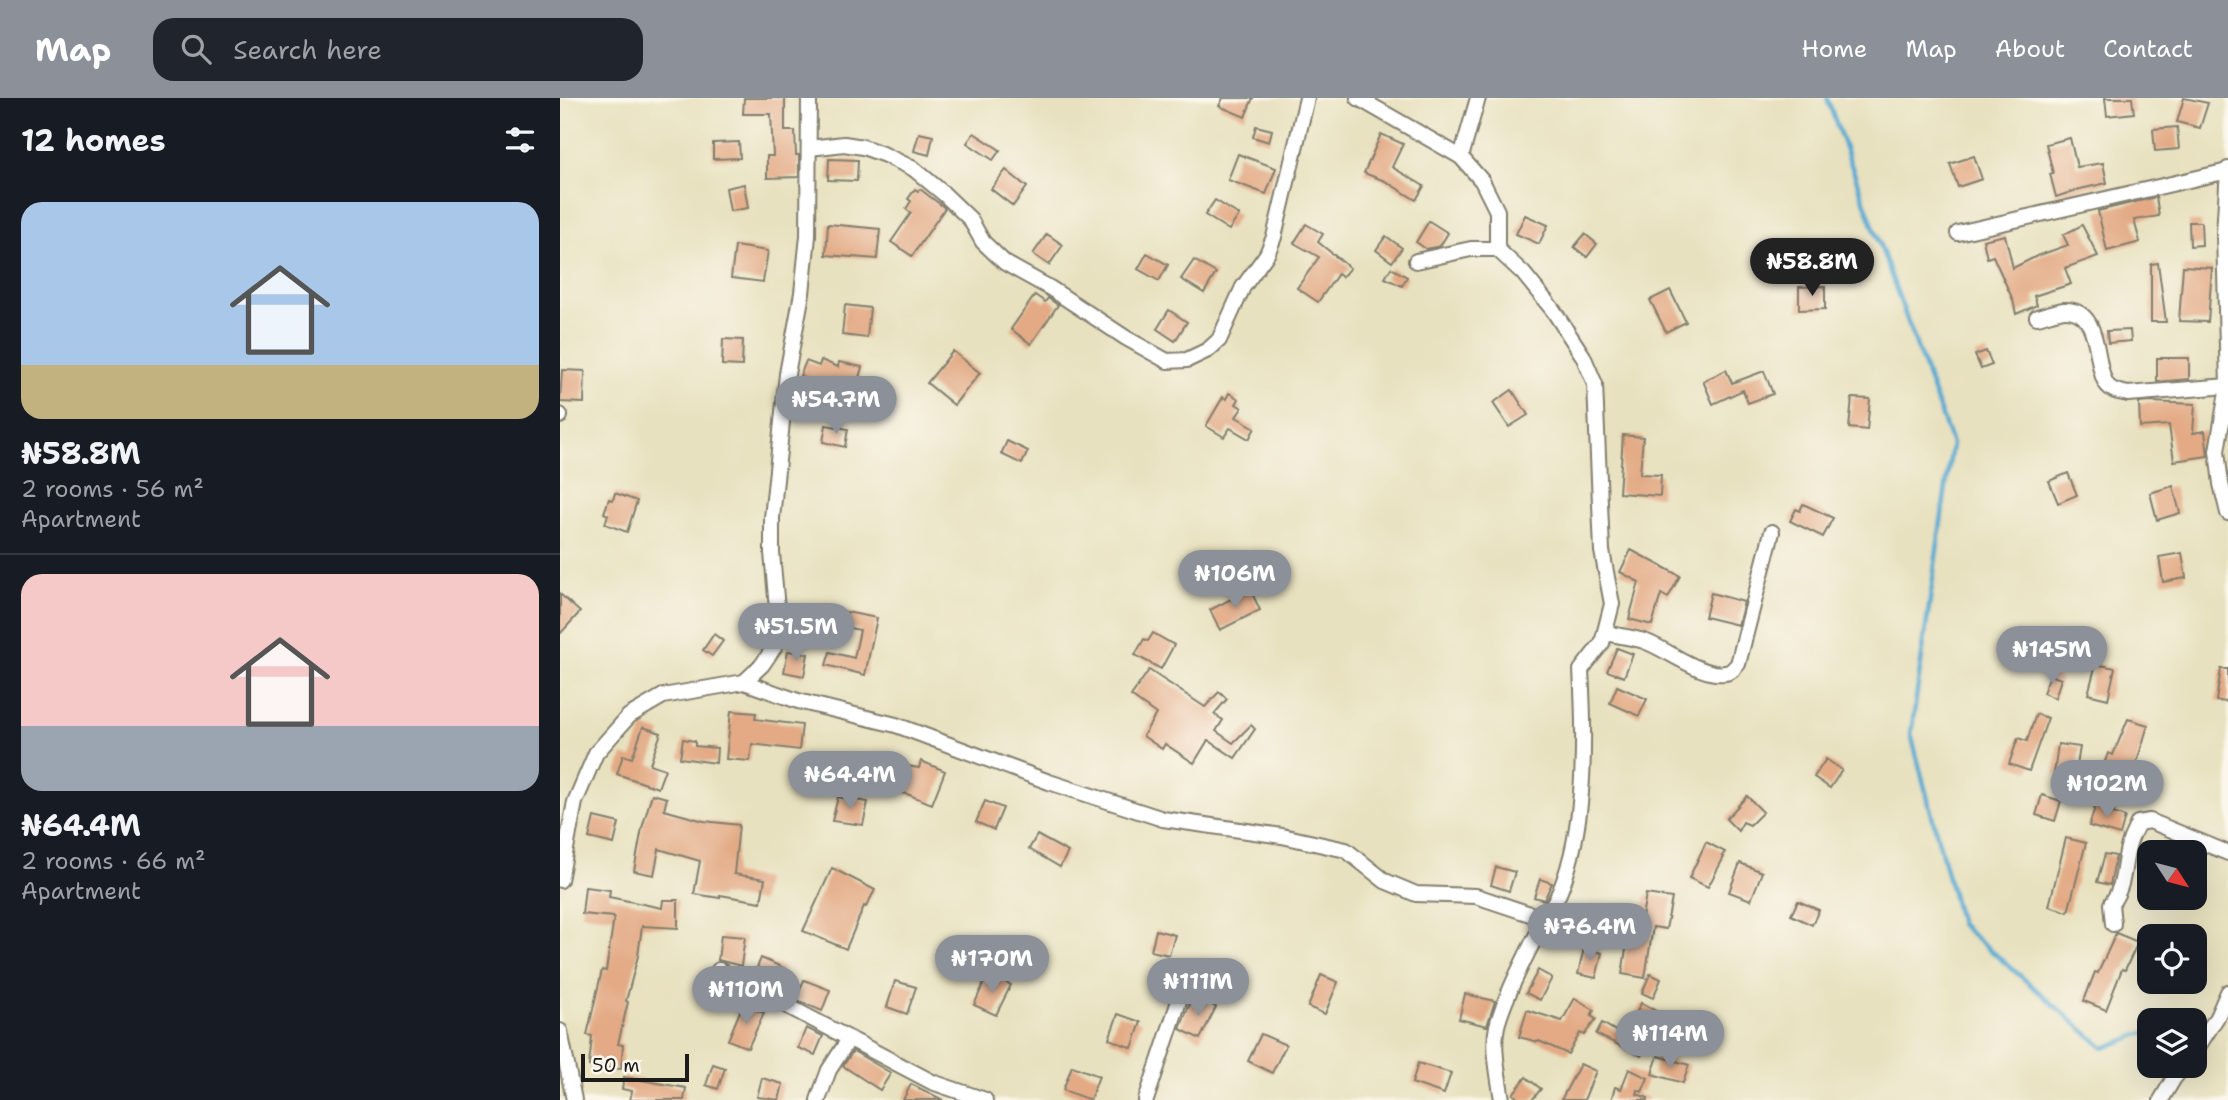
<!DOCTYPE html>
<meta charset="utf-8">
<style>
:root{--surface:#171b24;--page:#20242c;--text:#f1f3f6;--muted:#9ea1a6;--line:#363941;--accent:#8c9099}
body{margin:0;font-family:"Shantell Sans",sans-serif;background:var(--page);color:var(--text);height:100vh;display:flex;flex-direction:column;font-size:26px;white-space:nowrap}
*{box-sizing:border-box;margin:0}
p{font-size:23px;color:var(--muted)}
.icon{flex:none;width:38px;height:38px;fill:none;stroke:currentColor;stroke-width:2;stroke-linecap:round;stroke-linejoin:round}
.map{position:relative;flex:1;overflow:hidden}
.panel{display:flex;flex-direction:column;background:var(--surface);width:560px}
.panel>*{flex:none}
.needle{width:46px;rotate:126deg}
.fabs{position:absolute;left:1577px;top:742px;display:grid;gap:14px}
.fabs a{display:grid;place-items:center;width:70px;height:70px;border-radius:14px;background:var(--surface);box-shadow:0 7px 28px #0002;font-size:35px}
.scale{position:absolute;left:21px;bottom:18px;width:108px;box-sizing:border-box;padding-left:7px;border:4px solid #1c1c1c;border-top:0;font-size:19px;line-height:24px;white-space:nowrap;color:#1c1c1c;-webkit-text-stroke:5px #fbf7ec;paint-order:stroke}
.price{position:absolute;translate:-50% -60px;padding:0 16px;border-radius:24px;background:var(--accent);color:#fff;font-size:23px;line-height:46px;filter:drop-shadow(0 2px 4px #0008)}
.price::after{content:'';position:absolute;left:50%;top:42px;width:21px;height:16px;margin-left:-10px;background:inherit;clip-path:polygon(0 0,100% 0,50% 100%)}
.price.selected{background:#222;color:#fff}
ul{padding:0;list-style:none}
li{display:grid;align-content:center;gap:14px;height:371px;padding:0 21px}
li+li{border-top:2px solid var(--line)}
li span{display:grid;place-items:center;height:217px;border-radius:21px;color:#555}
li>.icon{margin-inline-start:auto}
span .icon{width:126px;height:126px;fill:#fffc;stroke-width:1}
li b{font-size:30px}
h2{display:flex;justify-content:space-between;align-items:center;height:84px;padding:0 21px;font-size:30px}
header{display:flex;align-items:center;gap:42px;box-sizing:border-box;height:98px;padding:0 35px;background:var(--accent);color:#fff}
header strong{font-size:33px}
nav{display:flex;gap:38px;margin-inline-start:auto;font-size:24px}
.search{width:490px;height:63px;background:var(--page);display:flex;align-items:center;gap:18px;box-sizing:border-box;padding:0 24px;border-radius:21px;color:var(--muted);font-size:26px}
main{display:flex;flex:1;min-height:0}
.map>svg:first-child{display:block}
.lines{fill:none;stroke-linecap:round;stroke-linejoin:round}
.stream{stroke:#55a9d1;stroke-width:4.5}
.building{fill:#e3aa85}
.minor-casing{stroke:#827e6e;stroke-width:18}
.minor{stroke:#fff;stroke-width:14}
</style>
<header>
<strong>Map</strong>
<div class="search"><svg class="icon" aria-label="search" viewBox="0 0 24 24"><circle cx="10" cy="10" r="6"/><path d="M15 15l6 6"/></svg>Search here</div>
<nav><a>Home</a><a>Map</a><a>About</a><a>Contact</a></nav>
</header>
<main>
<section class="panel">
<h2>12 homes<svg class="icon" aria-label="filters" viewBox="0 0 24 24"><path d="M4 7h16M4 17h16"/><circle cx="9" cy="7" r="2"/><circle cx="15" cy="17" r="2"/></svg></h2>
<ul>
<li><span style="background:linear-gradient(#a9c7e8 75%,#c2b280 0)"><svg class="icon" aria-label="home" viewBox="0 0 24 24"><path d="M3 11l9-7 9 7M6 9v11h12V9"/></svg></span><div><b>₦58.8M</b><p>2 rooms · 56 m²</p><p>Apartment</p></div></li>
<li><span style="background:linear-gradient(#f6c9c9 70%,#9aa5b1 0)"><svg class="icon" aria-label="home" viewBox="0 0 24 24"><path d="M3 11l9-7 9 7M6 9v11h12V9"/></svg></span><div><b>₦64.4M</b><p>2 rooms · 66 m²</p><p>Apartment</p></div></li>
</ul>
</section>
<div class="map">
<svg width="1668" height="1002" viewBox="0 0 1668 1002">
<rect width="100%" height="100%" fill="#fbf7ec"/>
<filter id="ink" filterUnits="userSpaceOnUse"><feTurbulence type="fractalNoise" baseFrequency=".0143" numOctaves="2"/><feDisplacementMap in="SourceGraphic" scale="14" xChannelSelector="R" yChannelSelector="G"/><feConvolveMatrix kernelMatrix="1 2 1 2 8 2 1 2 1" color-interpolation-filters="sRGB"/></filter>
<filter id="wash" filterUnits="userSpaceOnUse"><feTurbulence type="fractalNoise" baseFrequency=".00686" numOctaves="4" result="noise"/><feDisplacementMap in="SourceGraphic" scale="28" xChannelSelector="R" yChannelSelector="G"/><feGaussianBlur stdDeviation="1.57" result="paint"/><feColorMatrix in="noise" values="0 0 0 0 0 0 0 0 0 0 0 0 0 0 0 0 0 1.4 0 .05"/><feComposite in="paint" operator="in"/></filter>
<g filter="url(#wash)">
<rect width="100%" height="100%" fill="#e8e1bf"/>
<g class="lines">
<!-- stream -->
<polyline class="stream" points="1267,0 1392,346 1351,636 1400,826 1544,950 1589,933"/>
</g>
<g id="blocks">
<!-- building -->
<g class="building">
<polygon points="184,0 225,0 225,33 235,33 236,57 239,57 239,79 207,80 207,58 213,58 211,16 183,16"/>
<polygon points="663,0 693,0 685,19 659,8"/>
<polygon points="1545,0 1572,0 1574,15 1547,18"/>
<polygon points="1624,0 1648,5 1640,30 1617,24"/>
<polygon points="696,28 712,32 709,44 693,39"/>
<polygon points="1617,29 1619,51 1595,53 1593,31"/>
<polygon points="359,35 373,38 369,57 354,53"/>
<polygon points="414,35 440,52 433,62 407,45"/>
<polygon points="821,36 843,46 832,69 864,88 856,102 825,83 804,75"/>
<polygon points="1510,40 1517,69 1543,65 1547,85 1520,91 1496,99 1490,76 1493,75 1486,46"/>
<polygon points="179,44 180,60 153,61 153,45"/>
<polygon points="678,56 716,70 706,96 668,82"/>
<polygon points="1414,58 1422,81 1398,89 1390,66"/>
<polygon points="269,61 298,62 297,83 268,82"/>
<polygon points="446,72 467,89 453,108 431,91"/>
<polygon points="184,86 188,110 170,113 166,90"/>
<polygon points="355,91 358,93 360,91 385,110 352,158 331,144 351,115 346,111 351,103 348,101"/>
<polygon points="1596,99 1599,118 1574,122 1580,144 1547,153 1538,113"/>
<polygon points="655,102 679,117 669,132 645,117"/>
<polygon points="965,117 988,127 979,146 956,136"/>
<polygon points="869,123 888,135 880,148 866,151 856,144"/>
<polygon points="1629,124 1641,124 1642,147 1630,148"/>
<polygon points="268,126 320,131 317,161 266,157"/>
<polygon points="746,126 763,136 758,144 790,170 782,179 778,176 758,204 737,190 759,159 734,145"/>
<polygon points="1522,127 1538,158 1505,170 1511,186 1474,198 1477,207 1456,216 1453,202 1433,158 1427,160 1423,142 1445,137 1453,170 1477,158 1508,147 1503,137"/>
<polygon points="487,136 503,147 489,167 473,156"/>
<polygon points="1025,136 1037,146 1027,159 1014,149"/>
<polygon points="826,138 842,150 832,164 816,152"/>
<polygon points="175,148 208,153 203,184 171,180"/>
<polygon points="587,155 608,167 599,183 578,171"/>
<polygon points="634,162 656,175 644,195 621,181"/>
<polygon points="1598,165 1606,224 1591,224 1591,166"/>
<polygon points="1623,168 1652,170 1648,224 1619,223"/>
<polygon points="831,170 847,179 842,188 825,180"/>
<polygon points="1265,188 1265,211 1239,212 1239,189"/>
<polygon points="1110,192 1126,224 1106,234 1090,202"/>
<polygon points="475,197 485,204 488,200 498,207 471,246 451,231"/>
<polygon points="285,207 310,210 307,240 282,237"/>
<polygon points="609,212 627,224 615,243 597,231"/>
<polygon points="1570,232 1571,243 1548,245 1547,233"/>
<polygon points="163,241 183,242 182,268 162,267"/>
<polygon points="393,253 420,275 394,307 367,285"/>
<polygon points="1426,253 1432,267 1421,271 1415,257"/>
<polygon points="1597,260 1629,260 1629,281 1597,284"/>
<polygon points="261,262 278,269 279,264 302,269 296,291 269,285 268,289 240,278 246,263 259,268"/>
<polygon points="2,272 25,273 24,305 0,304"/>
<polygon points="1166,272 1172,285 1204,273 1213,296 1188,305 1183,292 1153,306 1143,283"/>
<polygon points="952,292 968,317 949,329 933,305"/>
<polygon points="669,295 679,301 676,306 682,310 676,319 695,330 689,341 670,330 664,339 646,328 663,299 666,301"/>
<polygon points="1292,300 1310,301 1307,332 1289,330"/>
<polygon points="1590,304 1635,306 1633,335 1645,333 1648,358 1614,363 1609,327 1580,329 1579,305"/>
<polygon points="266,327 288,331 285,349 263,344"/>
<polygon points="1063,337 1083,339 1080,376 1101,377 1100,398 1059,395"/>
<polygon points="447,343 468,353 462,366 441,356"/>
<polygon points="1508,375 1517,397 1498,405 1489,383"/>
<polygon points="1613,388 1620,415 1597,422 1590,395"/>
<polygon points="55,395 77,403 67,434 45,426 48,417 44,415 49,401 53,402"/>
<polygon points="1243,406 1273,420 1263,439 1230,423 1236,411 1240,413"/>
<polygon points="1071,452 1120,478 1108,500 1101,496 1092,527 1069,521 1079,484 1060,474"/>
<polygon points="1622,455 1626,480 1603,484 1599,459"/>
<polygon points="690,491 700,512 660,532 650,512"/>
<polygon points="1151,495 1184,504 1178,527 1145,519"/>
<polygon points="0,496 20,514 0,536"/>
<polygon points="286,514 317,520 305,577 266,567 270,554 294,560 300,532 284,529"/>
<polygon points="593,535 614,547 601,571 575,557 584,541 588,543"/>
<polygon points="154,536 163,543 152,558 143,552"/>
<polygon points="1057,550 1073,556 1064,579 1047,573"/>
<polygon points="228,553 248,556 244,578 224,574"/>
<polygon points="1536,566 1555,570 1548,601 1528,596"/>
<polygon points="1661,571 1668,571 1668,604 1656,603"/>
<polygon points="589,572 645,609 659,594 667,601 654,616 663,622 656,633 673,645 691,627 695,631 675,660 648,642 634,665 605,646 602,651 583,638 596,616 571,598"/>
<polygon points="1490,577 1501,581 1495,600 1483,595"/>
<polygon points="1057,588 1087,601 1079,618 1050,605"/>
<polygon points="171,613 196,615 195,621 242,627 239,652 192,646 190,663 166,661"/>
<polygon points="1476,616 1488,620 1469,673 1449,666 1458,640 1467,643"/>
<polygon points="1568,621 1588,627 1570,687 1540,677 1548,655 1553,657"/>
<polygon points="83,629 101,635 90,666 105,671 98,690 57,676 63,657 72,660"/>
<polygon points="123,641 135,643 135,648 157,650 156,665 120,660"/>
<polygon points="1498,646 1520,649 1515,679 1494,676"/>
<polygon points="1266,661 1282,672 1270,690 1254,679"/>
<polygon points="361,663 385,673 372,706 347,696 326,692 331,665 359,670"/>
<polygon points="92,696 107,700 104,712 144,723 179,727 174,776 205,781 201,804 160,797 160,800 134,796 140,763 99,751 94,777 74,773 82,730"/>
<polygon points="1482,697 1501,703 1495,723 1476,717"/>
<polygon points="1187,698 1203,714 1190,727 1183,724 1178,733 1166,721"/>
<polygon points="278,699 308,704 303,727 272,723"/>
<polygon points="425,703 443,710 434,732 416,724"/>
<polygon points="1536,706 1554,711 1553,715 1565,719 1560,737 1529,728"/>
<polygon points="34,719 59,725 54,746 29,740"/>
<polygon points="477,737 508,754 500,769 469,751"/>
<polygon points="1506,740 1526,745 1508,814 1489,808"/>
<polygon points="1146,744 1165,754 1162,758 1164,759 1148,789 1129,780"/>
<polygon points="1545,756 1556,758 1550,787 1537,784"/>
<polygon points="1180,765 1202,774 1191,802 1169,794"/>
<polygon points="936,769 955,774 949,793 931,787"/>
<polygon points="272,770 315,792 306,809 304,808 286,851 243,833"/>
<polygon points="980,781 992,785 984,802 974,799"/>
<polygon points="25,789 50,792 49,799 102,810 103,802 118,802 118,830 82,828 78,858 66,903 68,904 58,946 63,947 61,971 29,968 32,938 27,937 42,872 46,873 54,819 22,816"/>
<polygon points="1086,796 1112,800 1106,831 1093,829 1085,880 1062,876 1067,845 1077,847"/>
<polygon points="1238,803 1259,812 1252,827 1231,817"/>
<polygon points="596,832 615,837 609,857 591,853"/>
<polygon points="1556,835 1578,844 1565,872 1562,871 1546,912 1524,903 1535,874 1538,875"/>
<polygon points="161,837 185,839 181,868 158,862"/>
<polygon points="1024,850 1042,855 1036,880 1018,876"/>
<polygon points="201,860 224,870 216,891 193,879"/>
<polygon points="978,872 992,880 980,902 966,895"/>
<polygon points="428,876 451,887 436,917 414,907"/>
<polygon points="1090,876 1101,881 1093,900 1082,895"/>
<polygon points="761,877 778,884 765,916 748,909"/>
<polygon points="244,882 270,892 262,913 236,902"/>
<polygon points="335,883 356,889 347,916 327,909"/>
<polygon points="905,896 935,903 927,928 899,921"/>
<polygon points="639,900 656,909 640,941 620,931 630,905 635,907"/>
<polygon points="1015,900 1034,912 1031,918 1036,921 1024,937 1020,935 1008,956 979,943 978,944 959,939 967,912 1002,923"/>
<polygon points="1081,905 1096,913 1079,947 1085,950 1081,958 1036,936 1042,925 1061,936 1065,927 1070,929"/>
<polygon points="183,906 204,915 188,950 168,942"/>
<polygon points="558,916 581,924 572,950 549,941"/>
<polygon points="246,930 263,938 255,957 238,950"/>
<polygon points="701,936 726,947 712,975 688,963"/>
<polygon points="293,953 331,975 320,992 283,968"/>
<polygon points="1098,958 1129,967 1123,985 1092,976"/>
<polygon points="858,965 891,975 884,996 852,985"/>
<polygon points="153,966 165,970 158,991 146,987"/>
<polygon points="1020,966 1036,973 1024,1002 1001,1002"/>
<polygon points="512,968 539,978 530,1002 503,992"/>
<polygon points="1069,971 1088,980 1082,994 1078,992 1077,996 1088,1000 1088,1002 1051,1002 1055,989 1061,991"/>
<polygon points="64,979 126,990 124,1002 70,1002 72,993 62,991"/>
<polygon points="966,979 981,991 972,1002 960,1002 953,996"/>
<polygon points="202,980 223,986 219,1002 197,999"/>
<polygon points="351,986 383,1002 343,1002"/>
</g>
</g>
</g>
<g filter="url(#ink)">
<use href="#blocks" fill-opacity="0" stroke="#827e6e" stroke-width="2"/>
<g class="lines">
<defs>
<g id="minor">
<polyline points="798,0 901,59"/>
<path d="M918 0 901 59 922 83 937 113V151L963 175 993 212 1023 258 1035 286 1042 453 1052 506 1042 545 1021 572C1025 640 1026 730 1000 793 996 803 989 812 985 821 969 851 945 897 937 928 932 950 939 980 942 1002"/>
<polyline points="250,50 284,46 303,49 325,57 354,71 383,95 410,121 423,144 445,165 490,190 566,240 607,263 627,262 648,252 659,242 683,189 707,156 714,139 747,0"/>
<polyline points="1668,71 1664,135 1668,288 1657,353 1661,386 1668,415"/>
<polyline points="1398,135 1668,73"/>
<polyline points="856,163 911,151 937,151"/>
<path d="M1477 219C1486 217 1495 213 1504 212 1544 210 1533 272 1548 288 1553 294 1560 294 1568 296L1668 288"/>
<polyline points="0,318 0,317"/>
<path d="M1046 535C1058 538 1072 539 1084 543 1107 551 1141 579 1165 575 1171 575 1174 570 1178 566L1212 434"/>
<polyline points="184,584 202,567 215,548 218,522 212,455 212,420 227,276 242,195 248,138 249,0"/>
<polyline points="0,782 15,704 36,655 69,618 103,598 184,584 238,603 336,627 489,684 603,721 722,738 786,752 825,783 856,796 916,798 985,821"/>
<path d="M1553 826 1551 806C1566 786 1562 769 1569 746 1571 739 1575 732 1578 725L1590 723 1668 755"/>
<polyline points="159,872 372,984 425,1002"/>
<polyline points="0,933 14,1002"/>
<polyline points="1634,955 1657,919 1668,894"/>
<polyline points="258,1002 269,972 289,941"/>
<polyline points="586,1002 623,891"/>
<polyline points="1601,1002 1614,980 1624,968"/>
</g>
</defs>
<!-- minor casing -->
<use href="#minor" class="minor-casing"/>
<!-- minor -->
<use href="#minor" class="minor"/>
</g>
</g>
</svg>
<div class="fabs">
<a><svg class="needle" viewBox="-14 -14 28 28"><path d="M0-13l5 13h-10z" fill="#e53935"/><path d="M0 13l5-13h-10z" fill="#9ea1a6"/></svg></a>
<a><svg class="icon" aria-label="locate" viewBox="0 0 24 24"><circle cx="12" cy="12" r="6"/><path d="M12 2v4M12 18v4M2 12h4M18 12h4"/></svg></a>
<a><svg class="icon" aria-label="layers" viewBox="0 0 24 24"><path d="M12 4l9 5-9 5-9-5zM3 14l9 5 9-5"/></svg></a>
</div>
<div class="scale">50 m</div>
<b class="price selected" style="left:1252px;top:200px">₦58.8M</b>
<b class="price" style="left:276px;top:338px">₦54.7M</b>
<b class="price" style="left:675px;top:512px">₦106M</b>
<b class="price" style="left:236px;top:565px">₦51.5M</b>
<b class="price" style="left:1492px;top:588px">₦145M</b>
<b class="price" style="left:290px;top:713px">₦64.4M</b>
<b class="price" style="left:1547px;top:722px">₦102M</b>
<b class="price" style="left:1030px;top:865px">₦76.4M</b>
<b class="price" style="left:432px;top:897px">₦170M</b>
<b class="price" style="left:638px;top:920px">₦111M</b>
<b class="price" style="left:186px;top:928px">₦110M</b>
<b class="price" style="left:1110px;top:972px">₦114M</b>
</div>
</main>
